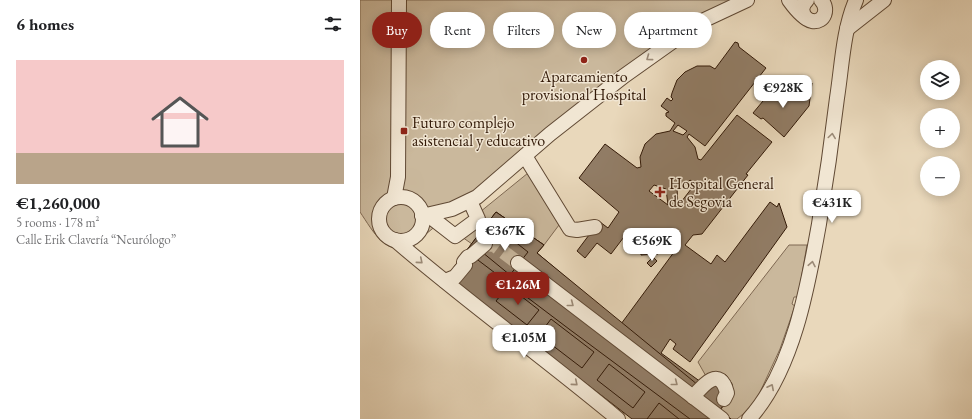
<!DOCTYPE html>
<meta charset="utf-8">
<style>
:root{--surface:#fff;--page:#f2f2f2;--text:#202124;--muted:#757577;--accent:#8f2418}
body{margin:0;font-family:"EB Garamond",serif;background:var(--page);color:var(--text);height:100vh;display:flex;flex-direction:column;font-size:15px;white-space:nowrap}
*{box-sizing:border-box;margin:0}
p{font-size:13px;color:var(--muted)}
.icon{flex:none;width:22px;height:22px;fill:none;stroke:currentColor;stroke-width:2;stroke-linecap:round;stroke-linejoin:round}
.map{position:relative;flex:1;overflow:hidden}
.panel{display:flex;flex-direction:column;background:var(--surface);width:360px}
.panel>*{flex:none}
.guide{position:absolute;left:12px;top:12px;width:380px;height:36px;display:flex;gap:8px}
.controls{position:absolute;left:560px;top:60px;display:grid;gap:8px}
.controls a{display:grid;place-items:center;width:40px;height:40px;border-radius:50%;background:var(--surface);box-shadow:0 2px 10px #0003;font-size:20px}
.price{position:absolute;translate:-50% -34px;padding:0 9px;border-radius:8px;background:#fff;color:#222;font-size:13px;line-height:26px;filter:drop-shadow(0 1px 2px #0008)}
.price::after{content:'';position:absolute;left:50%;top:24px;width:12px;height:9px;margin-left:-6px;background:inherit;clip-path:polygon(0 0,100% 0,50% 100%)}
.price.current{background:var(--accent);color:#fff}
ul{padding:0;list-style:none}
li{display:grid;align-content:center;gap:8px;height:212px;padding:0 16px}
li span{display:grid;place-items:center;height:124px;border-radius:0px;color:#555}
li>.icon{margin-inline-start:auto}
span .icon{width:72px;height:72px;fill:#fffc;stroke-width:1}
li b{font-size:17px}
h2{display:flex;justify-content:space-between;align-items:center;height:48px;padding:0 16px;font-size:17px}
.pill{padding:0 14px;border-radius:18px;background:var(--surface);box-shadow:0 2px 10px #0003;font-size:14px;line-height:36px}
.pill.current{background:var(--accent);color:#fff}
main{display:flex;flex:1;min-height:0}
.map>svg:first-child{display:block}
.green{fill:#cab89c;stroke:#7e6852}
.building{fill:#917c65;stroke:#321907;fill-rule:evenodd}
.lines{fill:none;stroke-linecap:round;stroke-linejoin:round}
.minor-tunnel{stroke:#c4b297;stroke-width:14;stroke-dasharray:14 7;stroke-linecap:butt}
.minor-casing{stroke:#604934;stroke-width:16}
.minor{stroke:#f1e6d3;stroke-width:14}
.oneway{stroke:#9b8a77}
.poi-dot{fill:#8f2418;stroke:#f1e6d3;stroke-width:1.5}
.labels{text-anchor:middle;stroke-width:3;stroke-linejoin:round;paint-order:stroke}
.poi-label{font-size:16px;fill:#321907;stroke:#f1e6d3;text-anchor:start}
</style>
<main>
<section class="panel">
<h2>6 homes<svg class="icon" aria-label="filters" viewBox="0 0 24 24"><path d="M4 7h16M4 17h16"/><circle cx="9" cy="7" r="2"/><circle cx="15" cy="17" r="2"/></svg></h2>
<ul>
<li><span style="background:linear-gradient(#f6c9c9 75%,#b9a48a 0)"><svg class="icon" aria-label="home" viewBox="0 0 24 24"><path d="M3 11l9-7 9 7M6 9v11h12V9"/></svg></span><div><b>€1,260,000</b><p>5 rooms · 178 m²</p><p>Calle Erik Clavería “Neurólogo”</p></div></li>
</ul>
</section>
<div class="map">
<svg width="612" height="419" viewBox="0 0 612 419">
<rect width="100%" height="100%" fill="#e9d8bb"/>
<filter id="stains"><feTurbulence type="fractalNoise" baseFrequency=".005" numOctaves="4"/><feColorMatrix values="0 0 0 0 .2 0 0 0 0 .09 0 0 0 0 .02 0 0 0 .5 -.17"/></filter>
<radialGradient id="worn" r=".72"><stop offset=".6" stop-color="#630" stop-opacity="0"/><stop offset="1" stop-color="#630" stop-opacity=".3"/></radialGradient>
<!-- green -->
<g class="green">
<path d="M0 0H372L167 150 54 244C27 260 13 231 0 212Z"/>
<polygon points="168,173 199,225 184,245 136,212 112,244 102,237 120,212"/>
<polygon points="429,245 447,245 438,297 434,297 432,304 435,306 420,349 394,405 377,419 371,419 359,411 372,395 372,384 366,375 347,378 338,362"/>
</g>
<!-- building -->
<g class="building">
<path d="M375 42 378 43 379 47 406 68 345 146 329 134 327 137 335 147 338 159 341 160 377 115 412 142 386 174 388 175 342 234 333 235 325 245 351 264 357 255 365 262 410 202 417 207 419 203 427 227 330 362 313 349 316 344 310 339 301 353 367 401 359 411 371 419H272L87 276 136 212 184 245 177 253 261 324 317 248 303 239H297L298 254 281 255 280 237 270 229 251 254 237 243 225 258 217 251 235 227 240 222 248 228 259 212 219 178 245 144 277 168 281 167 280 157 285 144 296 134 310 131 315 123 306 116V113L309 112 301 106 307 98 311 101 313 99 311 97 312 93 317 80 325 72 337 66H350L355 69ZM318 125 327 131 323 135 313 131ZM330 180 335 184 318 206 317 188 327 183ZM294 185 306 189 308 205 289 191Z"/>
<polygon points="418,83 439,99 452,83 449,106 424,137 403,118 401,119 393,113"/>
<polygon points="136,212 184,245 177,253 338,385 352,372 366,375 372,384 372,395 359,411 371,419 330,419 209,329 106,251"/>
<polygon points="140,230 168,252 150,275 122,252"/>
<polygon points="293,257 297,261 291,267 287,263"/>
<polygon points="148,286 179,310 167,325 136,301"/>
<polygon points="191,319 234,352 222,368 179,335"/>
<polygon points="249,364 285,392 273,408 237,380"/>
<polygon points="299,403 319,419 287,419"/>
</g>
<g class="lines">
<!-- minor-tunnel -->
<polyline class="minor-tunnel" points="125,244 134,245 158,263"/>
<defs>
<g id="minor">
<path d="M429 0C434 7 443 19 452 21 465 23 469 8 461 0"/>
<path d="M446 18C441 12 441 6 447 0"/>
<polyline points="487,29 524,0"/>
<polyline points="165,156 210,229 217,230 235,227"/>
<circle cx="41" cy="219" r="22"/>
<polyline points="34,198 38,177 39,0"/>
<polyline points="68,215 95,236 118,219 110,201"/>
<polyline points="62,216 92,209 117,197 190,134 264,76 340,22 387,0"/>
<path d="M35 240C107 302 185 358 258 419"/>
<polyline points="158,263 362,419"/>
<polyline points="85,281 95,277 105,265 104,262 108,257 111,256 125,244"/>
<path d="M333 397C343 385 360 365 367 393L364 399"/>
<path d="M389 419C433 371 448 286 459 224 466 182 472 140 477 98 482 66 483 30 496 0"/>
</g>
</defs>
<!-- minor casing -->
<use href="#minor" class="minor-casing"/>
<!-- minor -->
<use href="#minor" class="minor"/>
</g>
<!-- one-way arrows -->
<defs><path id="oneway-chevron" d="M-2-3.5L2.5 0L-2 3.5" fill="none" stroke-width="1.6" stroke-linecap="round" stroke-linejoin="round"/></defs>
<g class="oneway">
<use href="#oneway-chevron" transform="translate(289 58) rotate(144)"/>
<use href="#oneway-chevron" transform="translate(472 136) rotate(-82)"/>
<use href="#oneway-chevron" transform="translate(60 261) rotate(40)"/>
<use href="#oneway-chevron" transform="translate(452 264) rotate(-79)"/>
<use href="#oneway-chevron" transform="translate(211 304) rotate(38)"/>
<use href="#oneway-chevron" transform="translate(215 383) rotate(40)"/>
<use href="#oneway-chevron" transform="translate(315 383) rotate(38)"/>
<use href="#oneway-chevron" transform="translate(411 387) rotate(-63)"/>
</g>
<!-- markers -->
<g class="poi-dot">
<circle cx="224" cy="60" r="4"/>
<rect x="40" y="127" width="8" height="8" rx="2"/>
<path d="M298 186h4v4h4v4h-4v4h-4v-4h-4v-4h4z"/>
</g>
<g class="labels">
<!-- poi labels -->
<g class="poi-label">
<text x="224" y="82" text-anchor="middle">Aparcamiento<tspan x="224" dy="18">provisional Hospital</tspan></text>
<text x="52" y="128">Futuro complejo<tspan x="52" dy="18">asistencial y educativo</tspan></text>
<text x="309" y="189">Hospital General<tspan x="309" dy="18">de Segovia</tspan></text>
</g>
</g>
<rect width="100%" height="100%" filter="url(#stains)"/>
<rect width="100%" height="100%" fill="url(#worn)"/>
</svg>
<div class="controls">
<a><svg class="icon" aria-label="layers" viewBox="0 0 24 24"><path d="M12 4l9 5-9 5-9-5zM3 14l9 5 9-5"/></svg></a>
<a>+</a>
<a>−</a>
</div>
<b class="price" style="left:423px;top:109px">€928K</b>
<b class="price" style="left:472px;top:224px">€431K</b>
<b class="price" style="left:145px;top:252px">€367K</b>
<b class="price" style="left:292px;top:262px">€569K</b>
<b class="price current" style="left:158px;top:306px">€1.26M</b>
<b class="price" style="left:164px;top:359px">€1.05M</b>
<div class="guide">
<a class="pill current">Buy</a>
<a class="pill">Rent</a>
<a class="pill">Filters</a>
<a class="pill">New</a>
<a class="pill">Apartment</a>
</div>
</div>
</main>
